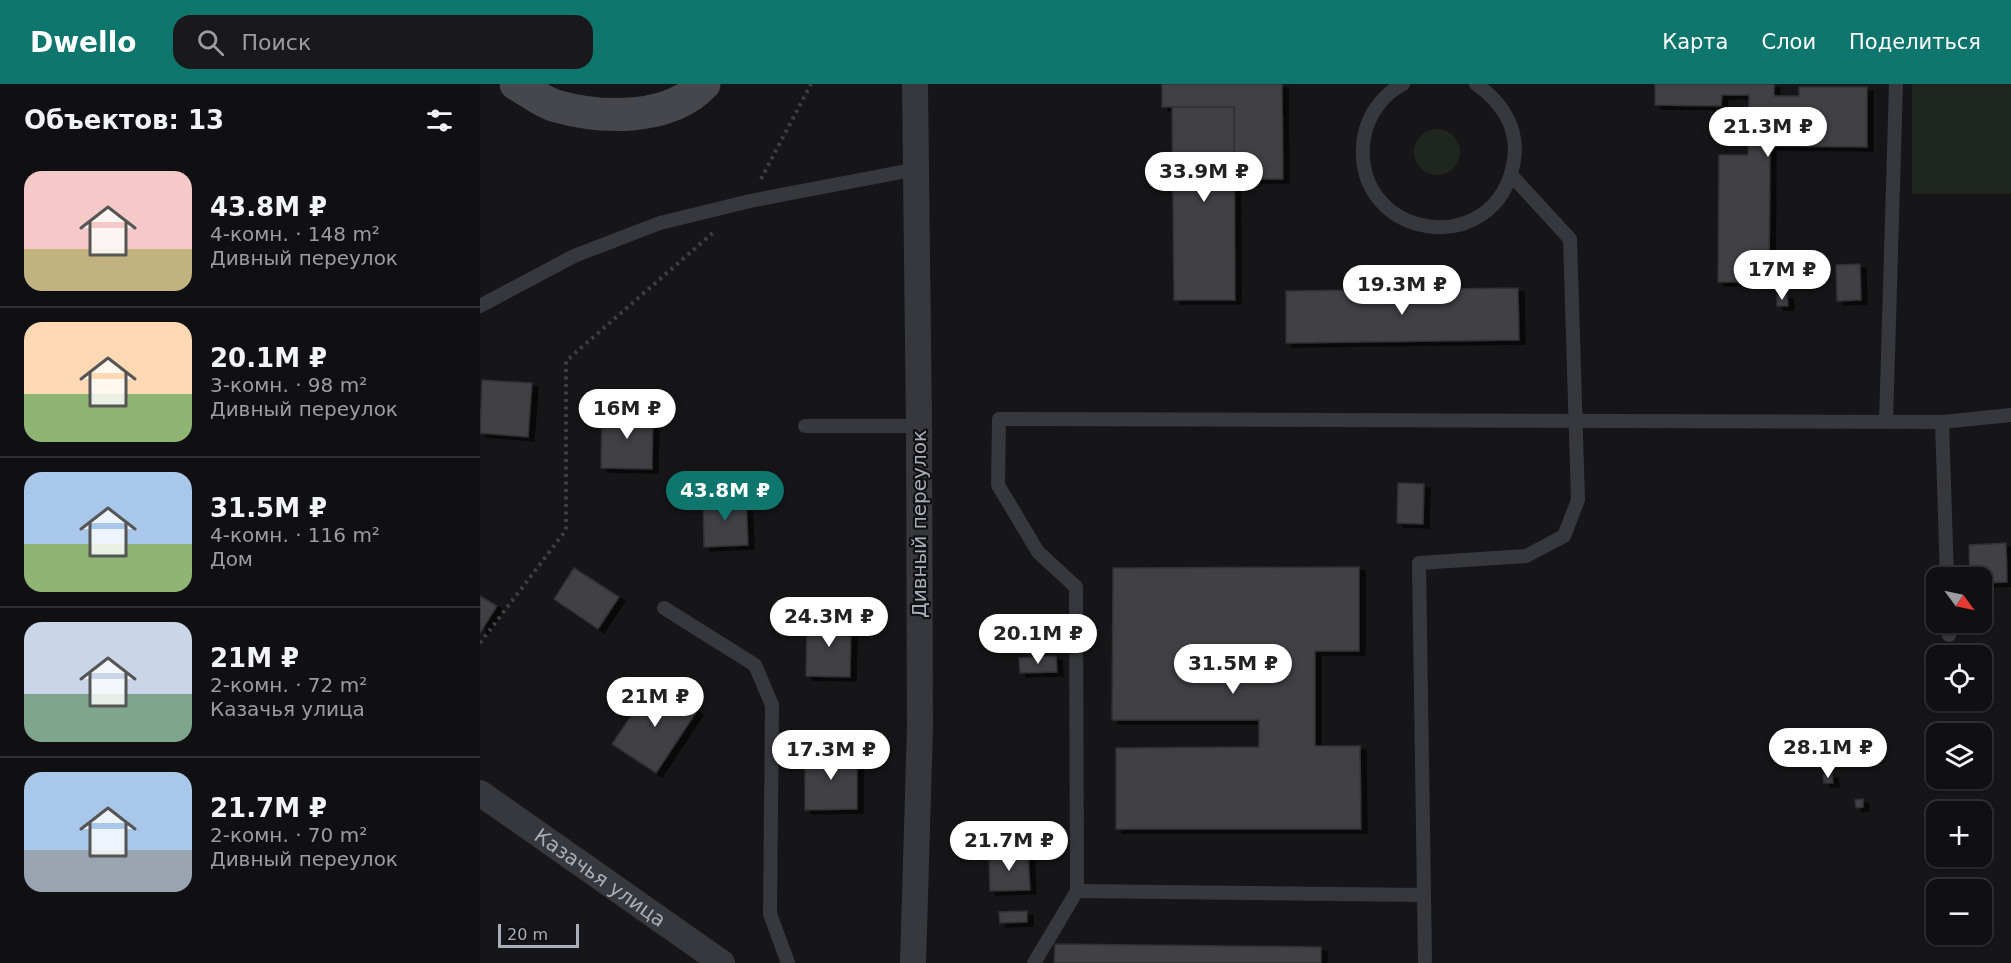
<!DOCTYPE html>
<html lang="ru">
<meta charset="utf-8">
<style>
:root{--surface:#101012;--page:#19191b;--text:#f1f3f6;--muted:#9c9d9f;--line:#303032;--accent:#0f766e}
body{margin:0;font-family:"DejaVu Sans",sans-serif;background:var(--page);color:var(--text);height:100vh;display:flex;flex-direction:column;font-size:22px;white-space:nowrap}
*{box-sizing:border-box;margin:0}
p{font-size:20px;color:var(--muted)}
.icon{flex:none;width:33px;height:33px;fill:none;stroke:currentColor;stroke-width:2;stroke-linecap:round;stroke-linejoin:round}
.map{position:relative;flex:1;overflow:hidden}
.drawer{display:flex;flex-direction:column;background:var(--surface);width:480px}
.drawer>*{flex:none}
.needle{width:39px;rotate:123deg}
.tools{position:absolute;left:1446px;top:483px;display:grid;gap:12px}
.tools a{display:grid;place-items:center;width:66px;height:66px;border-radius:12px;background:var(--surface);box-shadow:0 2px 4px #0004,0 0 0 2px var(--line);font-size:30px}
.scale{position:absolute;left:18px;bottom:15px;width:81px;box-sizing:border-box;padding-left:6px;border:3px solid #a8adb8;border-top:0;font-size:16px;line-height:21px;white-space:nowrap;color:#a8adb8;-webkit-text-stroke:4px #111113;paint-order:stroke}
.price{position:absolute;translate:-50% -51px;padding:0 14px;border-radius:21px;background:#fff;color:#222;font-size:20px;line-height:39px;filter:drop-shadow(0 2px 3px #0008)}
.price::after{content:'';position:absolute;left:50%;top:36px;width:18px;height:14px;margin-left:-9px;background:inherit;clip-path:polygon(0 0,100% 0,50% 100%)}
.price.current{background:var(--accent);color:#fff}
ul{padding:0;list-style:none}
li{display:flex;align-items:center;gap:18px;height:150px;padding:0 24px}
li+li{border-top:2px solid var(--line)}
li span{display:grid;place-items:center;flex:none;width:168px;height:120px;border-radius:18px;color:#555}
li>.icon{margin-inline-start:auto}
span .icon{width:72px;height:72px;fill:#fffc;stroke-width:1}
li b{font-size:26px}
h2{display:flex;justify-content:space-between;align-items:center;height:72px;padding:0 24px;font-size:26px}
header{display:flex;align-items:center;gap:36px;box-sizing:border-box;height:84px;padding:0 30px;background:var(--accent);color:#fff}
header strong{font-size:28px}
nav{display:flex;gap:33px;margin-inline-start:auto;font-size:21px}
.search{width:420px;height:54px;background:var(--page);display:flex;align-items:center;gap:15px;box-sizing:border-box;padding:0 21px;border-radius:18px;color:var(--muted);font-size:22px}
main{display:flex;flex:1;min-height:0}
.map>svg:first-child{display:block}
.green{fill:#1e261f}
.building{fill:#404145;stroke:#303034;stroke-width:1.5;filter:url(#shadow)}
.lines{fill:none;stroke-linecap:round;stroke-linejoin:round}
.path{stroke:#3d3f44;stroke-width:4;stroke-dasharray:3 4.5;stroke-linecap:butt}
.service{stroke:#37383d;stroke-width:14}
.minor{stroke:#37383d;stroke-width:26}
.secondary{stroke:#45474d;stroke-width:33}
.labels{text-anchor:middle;stroke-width:4.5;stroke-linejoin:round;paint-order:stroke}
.street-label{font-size:20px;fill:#a8adb8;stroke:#111113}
</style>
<header>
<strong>Dwello</strong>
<div class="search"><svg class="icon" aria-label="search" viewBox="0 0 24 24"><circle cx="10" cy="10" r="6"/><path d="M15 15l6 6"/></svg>Поиск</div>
<nav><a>Карта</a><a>Слои</a><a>Поделиться</a></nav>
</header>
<main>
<section class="drawer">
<h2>Объектов: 13<svg class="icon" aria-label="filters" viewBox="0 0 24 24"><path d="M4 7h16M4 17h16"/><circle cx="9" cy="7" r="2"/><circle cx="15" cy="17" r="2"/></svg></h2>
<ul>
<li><span style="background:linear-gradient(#f6c9c9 65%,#c2b280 0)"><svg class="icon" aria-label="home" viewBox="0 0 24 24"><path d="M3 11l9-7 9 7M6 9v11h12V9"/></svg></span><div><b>43.8M ₽</b><p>4-комн. · 148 m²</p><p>Дивный переулок</p></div></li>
<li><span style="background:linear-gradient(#ffd9b3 60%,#8fb573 0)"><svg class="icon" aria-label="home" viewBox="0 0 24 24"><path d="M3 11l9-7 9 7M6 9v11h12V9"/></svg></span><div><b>20.1M ₽</b><p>3-комн. · 98 m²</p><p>Дивный переулок</p></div></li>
<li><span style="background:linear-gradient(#a9c7e8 60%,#8fb573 0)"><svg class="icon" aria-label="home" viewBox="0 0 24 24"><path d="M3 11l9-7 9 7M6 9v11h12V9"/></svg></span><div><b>31.5M ₽</b><p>4-комн. · 116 m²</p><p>Дом</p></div></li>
<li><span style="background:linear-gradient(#c9d6e8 60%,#7fa58c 0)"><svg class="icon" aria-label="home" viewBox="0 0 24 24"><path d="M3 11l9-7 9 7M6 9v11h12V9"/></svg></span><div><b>21M ₽</b><p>2-комн. · 72 m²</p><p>Казачья улица</p></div></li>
<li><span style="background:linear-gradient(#a9c7e8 65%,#9aa5b1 0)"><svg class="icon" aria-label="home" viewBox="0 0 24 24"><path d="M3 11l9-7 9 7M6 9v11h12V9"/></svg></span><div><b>21.7M ₽</b><p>2-комн. · 70 m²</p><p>Дивный переулок</p></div></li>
</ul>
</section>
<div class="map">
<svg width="1531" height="879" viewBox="0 0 1531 879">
<defs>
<filter id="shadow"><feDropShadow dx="6" dy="4" stdDeviation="0" flood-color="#0009"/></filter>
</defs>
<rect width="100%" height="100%" fill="#161618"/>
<!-- green -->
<g class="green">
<rect x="1432" y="0" width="99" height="110"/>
<circle cx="957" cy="68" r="23"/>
</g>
<!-- building -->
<g class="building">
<polygon points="682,0 802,0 803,95 754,95 754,23 682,23"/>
<polygon points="1175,0 1294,0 1294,12 1319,12 1319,3 1387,3 1387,63 1290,62 1289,198 1238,198 1239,71 1268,71 1269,11 1242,11 1241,22 1175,21"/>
<polygon points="692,23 754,23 755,216 694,216"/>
<polygon points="1380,180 1381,216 1357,217 1356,181"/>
<polygon points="1038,204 1039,256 806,259 806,207"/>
<polygon points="1297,211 1307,211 1308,222 1297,222"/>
<polygon points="2,296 52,299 48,353 0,349"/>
<polygon points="122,326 173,327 172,385 121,384"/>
<polygon points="918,399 944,400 943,440 917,439"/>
<polygon points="266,414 268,461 224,463 223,415"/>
<polygon points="1526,459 1527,498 1502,499 1502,494 1490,494 1489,461"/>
<polygon points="879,483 879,567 835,567 835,662 880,662 881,745 636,745 636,664 779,663 779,636 632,636 633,484"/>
<polygon points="94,484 139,513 118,545 74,515"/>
<polygon points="0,512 17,522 0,549"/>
<polygon points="327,535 371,536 370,593 326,592"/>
<polygon points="576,572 577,588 540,589 539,574"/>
<polygon points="174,598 217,627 176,689 132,660"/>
<polygon points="325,668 377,668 377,725 325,726"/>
<polygon points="1352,690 1353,699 1344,699 1343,691"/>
<polygon points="1383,715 1383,723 1376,724 1375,716"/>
<polygon points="548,769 550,806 510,807 509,771"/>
<polygon points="547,827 547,838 520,839 519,828"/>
<polygon points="575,860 841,863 841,879 574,879"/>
</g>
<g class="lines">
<!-- path -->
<g class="path">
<polyline points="281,95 331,0"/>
<polyline points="0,559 86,446 86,277 235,147"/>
</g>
<!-- service -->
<g class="service">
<path d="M923 0C903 10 888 31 884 53 868 156 1018 180 1034 76 1039 44 1022 18 996 0"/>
<polyline points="0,222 94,172 180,139 270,117 437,85"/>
<polyline points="1406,338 1416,0"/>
<polyline points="1462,338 1467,494"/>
<polyline points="325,342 439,342"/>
<polyline points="184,524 275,581 292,621 290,830 308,879"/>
<polyline points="1469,538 1469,551"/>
<polyline points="597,807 944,811"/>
<polyline points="945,877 939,479 1046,472 1084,452 1098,416 1090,155 1032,92"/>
<polyline points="554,879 597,807 596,503 558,468 518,401 519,335 1462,338 1531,331"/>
</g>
<!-- minor -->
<g class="minor">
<path id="s1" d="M0 709 242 879"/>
<polyline points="433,879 440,643 439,342 435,0"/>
</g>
<!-- secondary -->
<path class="secondary" d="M36 0C49 7 62 18 76 22 122 35 189 37 224 0"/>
</g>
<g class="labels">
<!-- street labels -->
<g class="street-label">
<text transform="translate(439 440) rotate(-90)" y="7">Дивный переулок</text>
<text dy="7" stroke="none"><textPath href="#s1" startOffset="147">Казачья улица</textPath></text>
</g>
</g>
</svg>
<div class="tools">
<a><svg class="needle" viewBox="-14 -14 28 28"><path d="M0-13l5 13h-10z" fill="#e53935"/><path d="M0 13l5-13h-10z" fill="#9c9d9f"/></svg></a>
<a><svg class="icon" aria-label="locate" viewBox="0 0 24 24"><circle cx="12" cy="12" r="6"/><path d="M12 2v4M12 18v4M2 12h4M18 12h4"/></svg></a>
<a><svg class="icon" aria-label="layers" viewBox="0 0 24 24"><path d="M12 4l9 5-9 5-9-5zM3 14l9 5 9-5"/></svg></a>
<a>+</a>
<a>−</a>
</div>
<div class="scale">20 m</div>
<b class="price" style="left:1288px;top:74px">21.3M ₽</b>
<b class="price" style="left:724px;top:119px">33.9M ₽</b>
<b class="price" style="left:1302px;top:217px">17M ₽</b>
<b class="price" style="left:922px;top:232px">19.3M ₽</b>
<b class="price" style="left:147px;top:356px">16M ₽</b>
<b class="price current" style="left:245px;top:438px">43.8M ₽</b>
<b class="price" style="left:349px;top:564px">24.3M ₽</b>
<b class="price" style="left:558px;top:581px">20.1M ₽</b>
<b class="price" style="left:753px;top:611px">31.5M ₽</b>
<b class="price" style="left:175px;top:644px">21M ₽</b>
<b class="price" style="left:1348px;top:695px">28.1M ₽</b>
<b class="price" style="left:351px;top:697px">17.3M ₽</b>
<b class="price" style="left:529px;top:788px">21.7M ₽</b>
</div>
</main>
